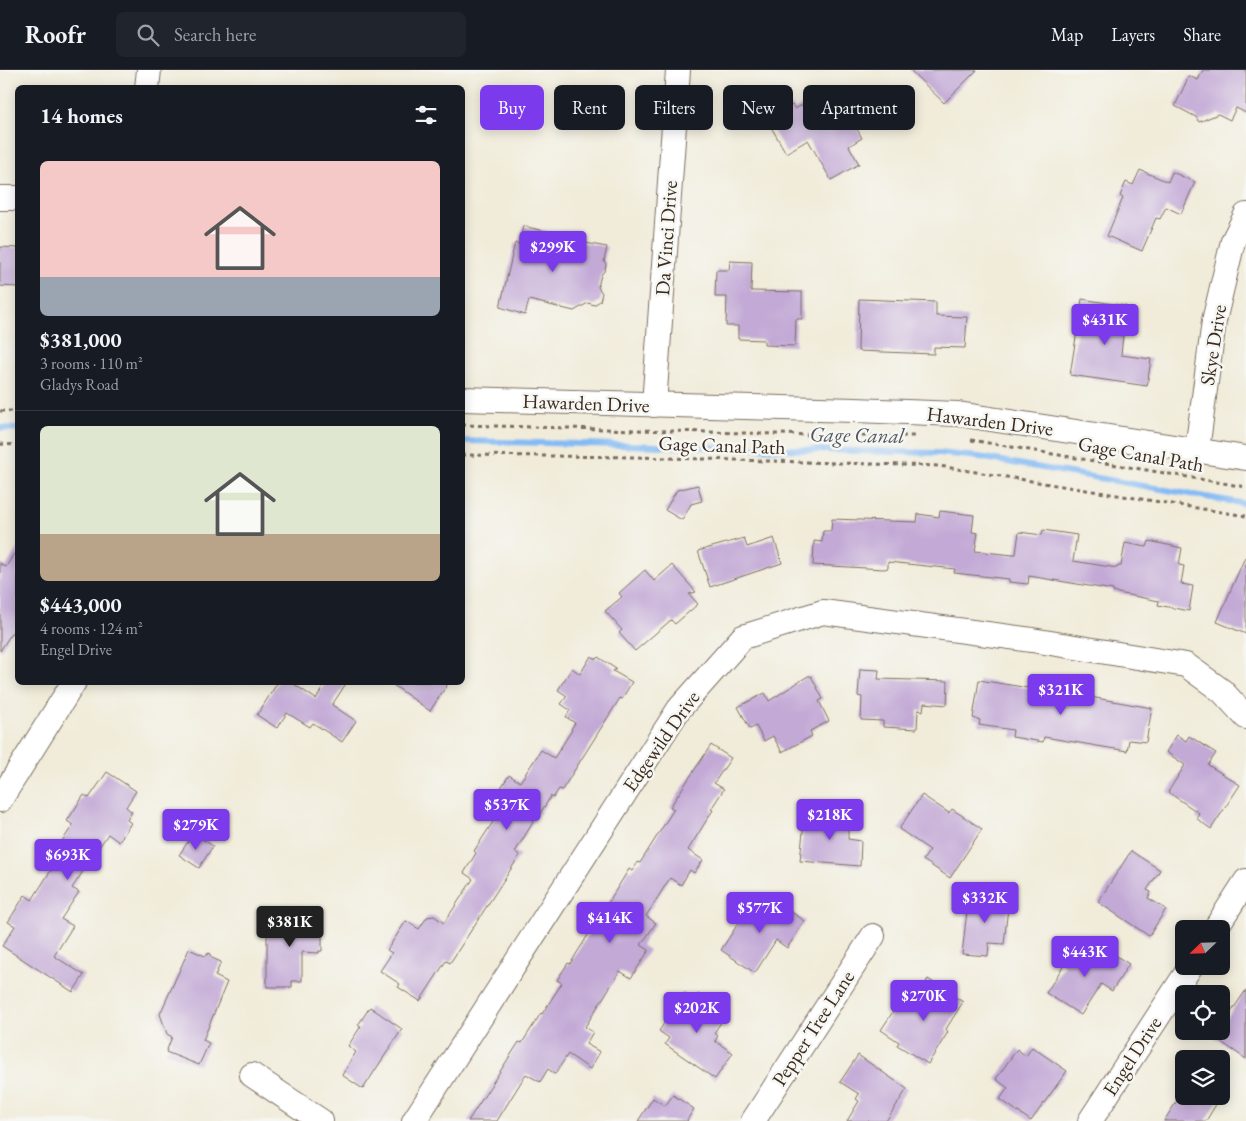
<!DOCTYPE html>
<meta charset="utf-8">
<style>
:root{--surface:#171b24;--page:#20242c;--text:#f1f3f6;--muted:#9ea1a6;--line:#363941;--accent:#7c3aed}
body{margin:0;font-family:"EB Garamond",serif;background:var(--page);color:var(--text);height:100vh;display:flex;flex-direction:column;font-size:19px;white-space:nowrap}
*{box-sizing:border-box;margin:0}
p{font-size:16px;color:var(--muted)}
.icon{flex:none;width:28px;height:28px;fill:none;stroke:currentColor;stroke-width:2;stroke-linecap:round;stroke-linejoin:round}
.map{position:relative;flex:1;overflow:hidden}
.panel{position:absolute;left:15px;top:15px;width:450px;height:600px;display:flex;flex-direction:column;background:var(--surface);border-radius:8px;box-shadow:0 2px 12px #0003}
.panel>*{flex:none}
.top-card{position:absolute;left:480px;top:15px;width:475px;height:45px;display:flex;gap:10px}
.needle{width:32px;rotate:247deg}
.tools{position:absolute;left:1175px;top:850px;display:grid;gap:10px}
.tools a{display:grid;place-items:center;width:55px;height:55px;border-radius:8px;background:var(--surface);box-shadow:0 2px 12px #0003;font-size:25px}
.price{position:absolute;translate:-50% -42px;padding:0 11px;border-radius:5px;background:var(--accent);color:#fff;font-size:16px;line-height:32px;filter:drop-shadow(0 1px 2px #0008)}
.price::after{content:'';position:absolute;left:50%;top:30px;width:15px;height:11px;margin-left:-8px;background:inherit;clip-path:polygon(0 0,100% 0,50% 100%)}
.price.selected{background:#222;color:#fff}
ul{padding:0;list-style:none}
li{display:grid;align-content:center;gap:10px;height:265px;padding:0 25px}
li+li{border-top:1px solid var(--line)}
li span{display:grid;place-items:center;height:155px;border-radius:8px;color:#555}
li>.icon{margin-inline-start:auto}
span .icon{width:90px;height:90px;fill:#fffc;stroke-width:1}
li b{font-size:21px}
h2{display:flex;justify-content:space-between;align-items:center;height:60px;padding:0 25px;font-size:21px}
.chip{padding:0 18px;border-radius:8px;background:var(--surface);box-shadow:0 2px 12px #0003;font-size:18px;line-height:45px}
.chip.selected{background:var(--accent);color:#fff}
header{display:flex;align-items:center;gap:30px;box-sizing:border-box;height:70px;padding:0 25px;background:var(--surface);border-bottom:1px solid var(--line)}
header strong{font-size:24px}
nav{display:flex;gap:28px;margin-inline-start:auto;font-size:18px}
.search{width:350px;height:45px;background:var(--page);display:flex;align-items:center;gap:12px;box-sizing:border-box;padding:0 18px;border-radius:8px;color:var(--muted);font-size:19px}
.map>svg:first-child{display:block}
.lines{fill:none;stroke-linecap:round;stroke-linejoin:round}
.stream{stroke:#85bbf4;stroke-width:6}
.building{fill:#c2a9d6}
.minor-casing{stroke:#7b6e60;stroke-width:26}
.path{stroke:#7b6e60;stroke-width:3;stroke-dasharray:4 4;stroke-linecap:butt}
.minor{stroke:#fff;stroke-width:24}
.labels{text-anchor:middle;stroke-width:5;stroke-linejoin:round;paint-order:stroke}
.street-label{font-size:20px;fill:#3b2a1e;stroke:#f6f6f2}
.water-label{font-size:21px;font-style:italic;fill:#51565e;stroke:#f6f6f2}
</style>
<header>
<strong>Roofr</strong>
<div class="search"><svg class="icon" aria-label="search" viewBox="0 0 24 24"><circle cx="10" cy="10" r="6"/><path d="M15 15l6 6"/></svg>Search here</div>
<nav><a>Map</a><a>Layers</a><a>Share</a></nav>
</header>
<div class="map">
<svg width="1246" height="1051" viewBox="0 0 1246 1051">
<rect width="100%" height="100%" fill="#f6f6f2"/>
<filter id="ink" filterUnits="userSpaceOnUse"><feTurbulence type="fractalNoise" baseFrequency=".02" numOctaves="2"/><feDisplacementMap in="SourceGraphic" scale="10" xChannelSelector="R" yChannelSelector="G"/><feConvolveMatrix kernelMatrix="1 2 1 2 8 2 1 2 1" color-interpolation-filters="sRGB"/></filter>
<filter id="wash" filterUnits="userSpaceOnUse"><feTurbulence type="fractalNoise" baseFrequency=".0096" numOctaves="4" result="noise"/><feDisplacementMap in="SourceGraphic" scale="20" xChannelSelector="R" yChannelSelector="G"/><feGaussianBlur stdDeviation="1.12" result="paint"/><feColorMatrix in="noise" values="0 0 0 0 0 0 0 0 0 0 0 0 0 0 0 0 0 1.4 0 .05"/><feComposite in="paint" operator="in"/></filter>
<g filter="url(#wash)">
<rect width="100%" height="100%" fill="#f1ecda"/>
<g class="lines">
<!-- stream -->
<g class="stream">
<polyline points="0,358 18,359"/>
<polyline points="462,371 939,383 979,387 1246,434"/>
</g>
</g>
<g id="blocks">
<!-- building -->
<g class="building">
<polygon points="910,0 977,0 944,33"/>
<polygon points="1203,0 1246,0 1246,43 1236,38 1230,50 1218,44 1199,52 1196,47 1175,36 1189,6 1198,10"/>
<polygon points="819,25 829,43 838,37 848,55 853,52 862,68 849,76 859,94 831,110 808,70 786,83 767,50 792,35 795,39"/>
<polygon points="1140,100 1168,112 1172,102 1195,112 1181,144 1166,137 1160,149 1156,148 1142,181 1107,166 1123,128 1120,126 1126,112 1133,115"/>
<polygon points="523,156 549,162 548,166 607,177 604,191 606,194 605,200 601,205 598,217 602,223 600,231 594,235 588,233 574,241 529,230 525,245 500,237 515,173 519,174"/>
<polygon points="0,177 18,178 18,217 0,216"/>
<polygon points="730,191 752,192 751,221 802,222 802,249 796,249 795,276 764,275 764,270 738,269 738,256 726,256 727,227 715,227 716,200 729,200"/>
<polygon points="859,229 936,232 936,246 967,247 965,278 934,277 934,284 858,281"/>
<polygon points="1082,229 1126,236 1121,285 1151,289 1147,316 1070,305"/>
<polygon points="698,415 702,431 691,434 682,450 665,440 677,420"/>
<polygon points="940,441 974,445 972,462 978,463 975,481 1013,485 1013,484 1016,484 1019,462 1042,465 1043,460 1077,465 1073,491 1117,498 1118,496 1121,496 1125,473 1147,477 1149,471 1182,478 1179,495 1184,496 1181,514 1193,516 1189,541 1158,535 1159,531 1113,522 1113,520 1029,506 1028,514 1009,512 1009,509 954,503 955,499 888,492 888,498 884,499 813,495 814,471 822,472 823,461 831,461 832,449 917,452 918,444 939,447"/>
<polygon points="744,468 747,477 774,468 782,493 710,517 698,481"/>
<polygon points="18,477 18,553 0,581 0,493 6,497"/>
<polygon points="1245,487 1246,488 1246,564 1217,552"/>
<polygon points="672,495 696,522 689,524 698,534 675,554 671,550 635,581 619,563 622,560 605,541 622,527 619,523 645,500 654,511"/>
<polygon points="591,586 596,589 598,587 616,599 613,601 632,612 622,629 620,628 562,720 559,719 553,728 551,726 539,745 538,744 515,782 520,785 450,893 446,891 420,931 398,917 400,914 380,901 392,883 387,880 406,851 419,859 427,847 434,846 444,853 473,809 464,803 476,783 474,781 502,738 492,732 509,705 520,712 541,680 554,688 572,660 571,659 575,653 566,647 570,640 561,634 567,626 558,620 572,598 580,604"/>
<polygon points="860,599 879,600 878,609 948,611 947,635 924,633 923,641 918,640 917,659 883,657 883,651 861,650 862,627 858,626"/>
<polygon points="808,606 811,606 823,629 819,631 829,651 810,661 812,666 782,682 773,666 764,671 756,656 750,659 738,637 765,623 769,631"/>
<polygon points="979,610 1079,626 1079,625 1152,638 1146,672 1129,670 1127,681 1044,667 1043,672 1012,667 1013,660 979,655 980,650 973,648"/>
<polygon points="278,612 291,612 316,629 326,612 347,612 332,635 356,651 342,672 313,653 310,657 287,643 277,658 257,645"/>
<polygon points="389,612 449,612 430,641"/>
<polygon points="1177,665 1186,671 1189,666 1216,683 1208,695 1240,715 1211,759 1196,748 1199,743 1168,722 1185,695 1166,682"/>
<polygon points="711,675 731,688 714,713 724,719 711,739 713,740 688,780 703,790 694,803 690,800 681,815 670,808 646,846 656,853 641,875 649,880 631,908 620,901 585,957 593,962 586,974 600,982 590,999 568,984 555,1004 548,999 540,1012 526,1004 497,1051 468,1051 519,972 522,973 541,943 542,944 562,913 557,910 568,893 570,894 629,799 632,801 638,792 640,793 674,739 670,737"/>
<polygon points="107,702 136,721 126,737 132,742 127,750 131,753 119,772 108,764 72,818 79,822 61,849 73,856 54,886 84,905 73,922 2,876 15,856 8,852 25,825 32,830 65,778 60,774 73,755 67,751 84,725 89,728"/>
<polygon points="922,725 949,743 952,739 982,759 950,808 923,790 930,780 899,759"/>
<polygon points="819,742 848,744 848,769 861,771 860,796 800,791 804,751 808,751 809,748 819,749"/>
<polygon points="194,763 213,776 199,798 179,785"/>
<polygon points="1131,781 1160,800 1147,820 1151,822 1148,828 1166,839 1149,866 1098,832"/>
<polygon points="969,824 1009,828 1004,874 989,873 988,886 962,884"/>
<polygon points="748,830 775,847 782,836 805,851 787,878 776,870 755,903 721,880 739,852 735,850"/>
<polygon points="300,843 306,853 322,853 322,881 319,881 319,883 302,882 302,911 292,911 292,917 267,917 267,852 278,852 284,844"/>
<polygon points="1073,874 1101,891 1107,880 1129,894 1112,921 1101,914 1081,945 1046,923 1064,895 1061,893"/>
<polygon points="189,879 205,886 209,883 212,888 221,892 215,906 227,912 203,970 209,973 199,995 166,982 172,967 167,964 160,944"/>
<polygon points="928,909 963,932 946,959 948,962 928,994 897,975 899,972 881,960 898,934 909,941"/>
<polygon points="1246,920 1246,989 1214,967 1218,961 1221,961 1221,957"/>
<polygon points="684,923 694,930 698,924 727,943 714,963 718,966 715,971 733,983 715,1009 665,974 669,968 659,961"/>
<polygon points="370,937 402,959 363,1019 342,1005 356,982 348,976 361,956 358,955"/>
<polygon points="1032,977 1067,1001 1031,1051 1000,1029 1008,1018 996,1009 1017,979 1026,986"/>
<polygon points="858,985 907,1019 886,1051 847,1051 859,1031 856,1029 859,1024 840,1012"/>
<polygon points="673,1025 694,1039 687,1050 688,1051 638,1051 653,1028 665,1036"/>
<polygon points="1180,1026 1221,1026 1206,1051 1164,1051"/>
</g>
</g>
</g>
<g filter="url(#ink)">
<use href="#blocks" fill-opacity="0" stroke="#7b6e60" stroke-width="1"/>
<g class="lines">
<defs>
<g id="minor">
<polyline points="147,18 149,0"/>
<polyline points="0,128 18,128"/>
<polyline points="462,329 855,340 958,344 1246,388"/>
<polyline points="654,335 678,0"/>
<polyline points="1197,380 1214,251 1233,171 1246,145"/>
<polyline points="0,730 74,612"/>
<polyline points="1215,859 1246,811"/>
<polyline points="252,1005 321,1051"/>
<polyline points="414,1051 679,639 743,567 823,542 1032,570 1186,595 1222,621 1246,647"/>
<polyline points="753,1051 873,866"/>
<polyline points="1090,1051 1191,896"/>
</g>
</defs>
<!-- minor casing -->
<use href="#minor" class="minor-casing"/>
<!-- path -->
<g class="path">
<polyline points="0,341 18,341"/>
<polyline points="462,355 848,366 915,366"/>
<polyline points="971,370 1246,417"/>
<polyline points="0,374 18,375"/>
<polyline points="462,385 635,387 939,396 1246,446"/>
</g>
<!-- minor -->
<use href="#minor" class="minor"/>
</g>
</g>
<g class="labels">
<!-- street labels -->
<g class="street-label">
<text transform="translate(666 168) rotate(-86)" y="7">Da Vinci Drive</text>
<text transform="translate(1213 275) rotate(-81)" y="7">Skye Drive</text>
<text transform="translate(586 333) rotate(2)" y="7">Hawarden Drive</text>
<text transform="translate(990 351) rotate(7)" y="7">Hawarden Drive</text>
<text transform="translate(722 375) rotate(2)" y="7">Gage Canal Path</text>
<text transform="translate(1141 384) rotate(10)" y="7">Gage Canal Path</text>
<text transform="translate(661 671) rotate(-55)" y="7">Edgewild Drive</text>
<text transform="translate(813 958) rotate(-57)" y="7">Pepper Tree Lane</text>
<text transform="translate(1132 986) rotate(-57)" y="7">Engel Drive</text>
</g>
<!-- water labels -->
<g class="water-label">
<text transform="translate(857 365) rotate(1)" y="7">Gage Canal</text>
</g>
</g>
</svg>
<div class="tools">
<a><svg class="needle" viewBox="-14 -14 28 28"><path d="M0-13l5 13h-10z" fill="#e53935"/><path d="M0 13l5-13h-10z" fill="#9ea1a6"/></svg></a>
<a><svg class="icon" aria-label="locate" viewBox="0 0 24 24"><circle cx="12" cy="12" r="6"/><path d="M12 2v4M12 18v4M2 12h4M18 12h4"/></svg></a>
<a><svg class="icon" aria-label="layers" viewBox="0 0 24 24"><path d="M12 4l9 5-9 5-9-5zM3 14l9 5 9-5"/></svg></a>
</div>
<b class="price" style="left:553px;top:203px">$299K</b>
<b class="price" style="left:1105px;top:276px">$431K</b>
<b class="price" style="left:1061px;top:646px">$321K</b>
<b class="price" style="left:507px;top:761px">$537K</b>
<b class="price" style="left:830px;top:771px">$218K</b>
<b class="price" style="left:196px;top:781px">$279K</b>
<b class="price" style="left:68px;top:811px">$693K</b>
<b class="price" style="left:985px;top:854px">$332K</b>
<b class="price" style="left:760px;top:864px">$577K</b>
<b class="price" style="left:610px;top:874px">$414K</b>
<b class="price selected" style="left:290px;top:878px">$381K</b>
<b class="price" style="left:1085px;top:908px">$443K</b>
<b class="price" style="left:924px;top:952px">$270K</b>
<b class="price" style="left:697px;top:964px">$202K</b>
<div class="top-card">
<a class="chip selected">Buy</a>
<a class="chip">Rent</a>
<a class="chip">Filters</a>
<a class="chip">New</a>
<a class="chip">Apartment</a>
</div>
<section class="panel">
<h2>14 homes<svg class="icon" aria-label="filters" viewBox="0 0 24 24"><path d="M4 7h16M4 17h16"/><circle cx="9" cy="7" r="2"/><circle cx="15" cy="17" r="2"/></svg></h2>
<ul>
<li><span style="background:linear-gradient(#f6c9c9 75%,#9aa5b1 0)"><svg class="icon" aria-label="home" viewBox="0 0 24 24"><path d="M3 11l9-7 9 7M6 9v11h12V9"/></svg></span><div><b>$381,000</b><p>3 rooms · 110 m²</p><p>Gladys Road</p></div></li>
<li><span style="background:linear-gradient(#dfe7d0 70%,#b9a48a 0)"><svg class="icon" aria-label="home" viewBox="0 0 24 24"><path d="M3 11l9-7 9 7M6 9v11h12V9"/></svg></span><div><b>$443,000</b><p>4 rooms · 124 m²</p><p>Engel Drive</p></div></li>
</ul>
</section>
</div>
